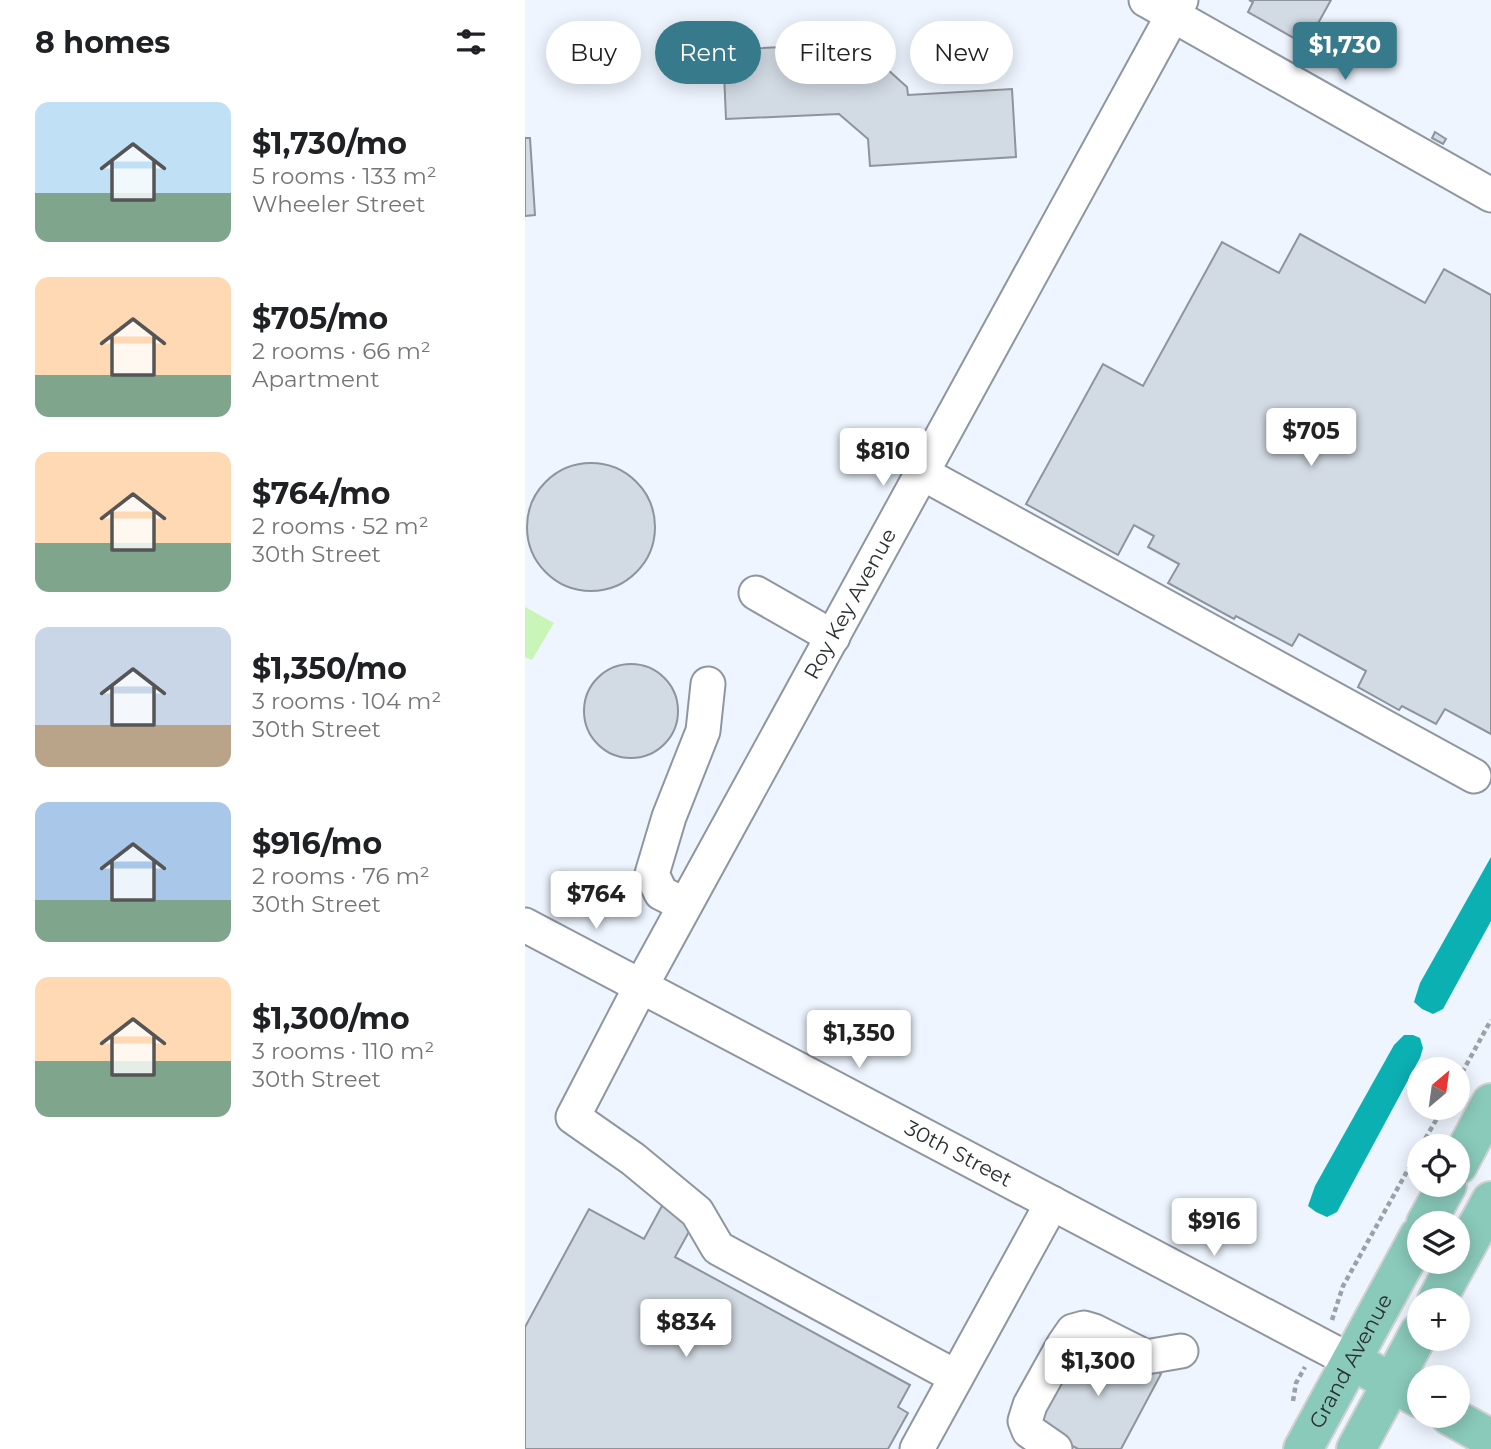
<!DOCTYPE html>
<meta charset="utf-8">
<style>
:root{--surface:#fff;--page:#f2f2f2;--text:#202124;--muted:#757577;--accent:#377a8b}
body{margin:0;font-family:Montserrat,sans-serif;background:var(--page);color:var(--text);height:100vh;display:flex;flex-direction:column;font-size:26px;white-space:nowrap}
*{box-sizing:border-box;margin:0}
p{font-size:23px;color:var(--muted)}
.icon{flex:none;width:38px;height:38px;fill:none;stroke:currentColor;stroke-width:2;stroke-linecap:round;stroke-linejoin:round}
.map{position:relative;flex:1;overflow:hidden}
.drawer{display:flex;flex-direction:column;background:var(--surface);width:525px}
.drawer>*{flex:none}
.top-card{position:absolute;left:21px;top:21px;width:665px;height:63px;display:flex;gap:14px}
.needle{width:46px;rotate:29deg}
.controls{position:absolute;left:882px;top:1057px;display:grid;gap:14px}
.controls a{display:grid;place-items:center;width:63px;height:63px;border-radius:50%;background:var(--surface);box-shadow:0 4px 18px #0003;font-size:35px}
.price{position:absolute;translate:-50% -60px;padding:0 16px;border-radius:7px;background:#fff;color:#222;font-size:23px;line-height:46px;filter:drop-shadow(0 2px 4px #0008)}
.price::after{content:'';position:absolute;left:50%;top:42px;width:21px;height:16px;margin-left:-10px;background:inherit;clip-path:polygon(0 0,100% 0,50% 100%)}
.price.active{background:var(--accent);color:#fff}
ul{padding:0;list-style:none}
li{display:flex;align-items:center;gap:21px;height:175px;padding:0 35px}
li span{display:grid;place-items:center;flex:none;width:196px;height:140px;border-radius:14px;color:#555}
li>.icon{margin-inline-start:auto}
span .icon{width:84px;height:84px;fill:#fffc;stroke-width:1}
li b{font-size:30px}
h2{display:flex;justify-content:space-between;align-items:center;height:84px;padding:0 35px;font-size:30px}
.chip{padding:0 24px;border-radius:32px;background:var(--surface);box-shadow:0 4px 18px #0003;font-size:24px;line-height:63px}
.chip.active{background:var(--accent);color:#fff}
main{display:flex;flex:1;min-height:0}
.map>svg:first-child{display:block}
.green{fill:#caf5b9}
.water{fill:#0bb0b3}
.building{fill:#d2dae3;stroke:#8d949c;stroke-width:2}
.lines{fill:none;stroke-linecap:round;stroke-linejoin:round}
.minor-casing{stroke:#8f969f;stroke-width:37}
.major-casing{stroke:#d1d1d2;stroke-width:42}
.path{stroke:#9ca1a8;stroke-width:4.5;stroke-dasharray:5 3.5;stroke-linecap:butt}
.minor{stroke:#fff;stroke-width:33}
.major{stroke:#8acabb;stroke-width:38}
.labels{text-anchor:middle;stroke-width:7;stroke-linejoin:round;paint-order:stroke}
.street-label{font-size:21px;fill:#2c2f32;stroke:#fff}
</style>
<main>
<section class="drawer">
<h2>8 homes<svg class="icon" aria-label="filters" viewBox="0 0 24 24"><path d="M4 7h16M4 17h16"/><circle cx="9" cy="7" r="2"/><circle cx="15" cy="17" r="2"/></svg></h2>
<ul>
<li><span style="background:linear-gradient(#bfe0f5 65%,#7fa58c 0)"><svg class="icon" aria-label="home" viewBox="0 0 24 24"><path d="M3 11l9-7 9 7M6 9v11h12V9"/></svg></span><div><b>$1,730/mo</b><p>5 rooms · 133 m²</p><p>Wheeler Street</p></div></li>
<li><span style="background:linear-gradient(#ffd9b3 70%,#7fa58c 0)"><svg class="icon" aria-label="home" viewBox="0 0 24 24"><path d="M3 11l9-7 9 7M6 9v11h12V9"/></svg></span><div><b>$705/mo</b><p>2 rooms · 66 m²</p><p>Apartment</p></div></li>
<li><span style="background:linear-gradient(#ffd9b3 65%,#7fa58c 0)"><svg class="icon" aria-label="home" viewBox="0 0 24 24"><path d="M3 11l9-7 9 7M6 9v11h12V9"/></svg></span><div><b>$764/mo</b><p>2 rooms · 52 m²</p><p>30th Street</p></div></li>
<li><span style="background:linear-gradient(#c9d6e8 70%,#b9a48a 0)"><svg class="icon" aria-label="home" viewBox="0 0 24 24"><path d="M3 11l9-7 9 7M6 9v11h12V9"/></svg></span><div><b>$1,350/mo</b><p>3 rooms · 104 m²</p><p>30th Street</p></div></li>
<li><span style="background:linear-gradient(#a9c7e8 70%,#7fa58c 0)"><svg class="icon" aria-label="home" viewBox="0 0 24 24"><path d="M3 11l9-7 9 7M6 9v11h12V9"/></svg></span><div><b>$916/mo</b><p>2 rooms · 76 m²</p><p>30th Street</p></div></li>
<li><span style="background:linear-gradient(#ffd9b3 60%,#7fa58c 0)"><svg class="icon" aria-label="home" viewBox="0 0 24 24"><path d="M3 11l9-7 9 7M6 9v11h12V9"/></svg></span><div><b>$1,300/mo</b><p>3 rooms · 110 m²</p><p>30th Street</p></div></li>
</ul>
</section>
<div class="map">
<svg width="966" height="1449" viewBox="0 0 966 1449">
<rect width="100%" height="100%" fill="#eef5fe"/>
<!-- green -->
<polygon class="green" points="0,607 29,623 7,660 0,657"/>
<!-- water -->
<g class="water">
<polygon points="966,857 966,921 918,1009 908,1014 897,1009 889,1002 895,983"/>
<polygon points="879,1035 888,1035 895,1038 898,1048 895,1058 812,1212 802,1217 791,1212 783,1206 790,1186 869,1045"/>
</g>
<!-- building -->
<g class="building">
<polygon points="724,0 806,0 781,45 723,12 728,2"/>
<polygon points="339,43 340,70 362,69 382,87 383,95 487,89 491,157 345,166 343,139 314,114 201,119 198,50"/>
<polygon points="910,132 921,139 918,144 907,138"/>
<polygon points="0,138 5,138 10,215 0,216"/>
<polygon points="775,234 900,303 919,269 966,295 966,734 920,709 911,724 877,706 874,710 833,687 841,671 774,634 767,646 711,616 709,619 643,583 654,564 623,547 629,536 609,525 593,555 501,504 578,364 618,386 697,242 754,273"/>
<circle cx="66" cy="527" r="64"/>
<circle cx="106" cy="711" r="47"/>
<polygon points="139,1202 171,1219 150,1257 385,1385 373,1407 383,1413 363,1449 0,1449 0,1327 64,1209 119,1239"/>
<polygon points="560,1333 636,1374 596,1449 553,1449 510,1426"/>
</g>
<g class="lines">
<defs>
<g id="minor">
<polyline points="621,0 966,195"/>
<polyline points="397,473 949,776"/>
<polyline points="231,593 308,637"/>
<polyline points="160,905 136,893 127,874 144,817 178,731 183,684"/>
<path id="s1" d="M0 925 826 1361"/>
<path id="s2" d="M431 1377 193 1248 172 1212 108 1159 48 1117 116 986 656 0"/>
<polyline points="392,1449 527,1203"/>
<polyline points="530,1449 504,1431 500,1421 505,1405 539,1344 548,1331 559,1328 569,1331 621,1357 656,1351"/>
</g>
<g id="major">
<polyline points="933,1165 966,1103"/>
<polyline points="901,1223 922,1185"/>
<polyline points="912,1300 966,1201"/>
<polyline points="844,1370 894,1398"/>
<polyline points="925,1416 966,1439"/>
<path id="s3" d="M778 1449 894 1236"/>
<polyline points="831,1449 894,1333"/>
</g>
</defs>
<!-- minor casing -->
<use href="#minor" class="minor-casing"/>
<!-- major casing -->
<use href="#major" class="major-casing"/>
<!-- path -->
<g class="path">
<polyline points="933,1080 966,1020"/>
<polyline points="896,1146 918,1108"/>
<polyline points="807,1320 818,1286 894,1150"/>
<polyline points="768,1401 771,1383 780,1367"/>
</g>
<!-- minor -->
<use href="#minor" class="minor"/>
<!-- major -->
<use href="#major" class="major"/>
</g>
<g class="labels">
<!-- street labels -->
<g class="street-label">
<text dy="7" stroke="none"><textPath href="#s2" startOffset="1052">Roy Key Avenue</textPath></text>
<text dy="7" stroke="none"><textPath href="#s1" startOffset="490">30th Street</textPath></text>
<text dy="7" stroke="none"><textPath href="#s3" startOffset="100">Grand Avenue</textPath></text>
</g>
</g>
</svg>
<div class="controls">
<a><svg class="needle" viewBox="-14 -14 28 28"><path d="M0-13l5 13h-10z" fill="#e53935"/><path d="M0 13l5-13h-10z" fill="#757577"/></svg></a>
<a><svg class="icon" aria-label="locate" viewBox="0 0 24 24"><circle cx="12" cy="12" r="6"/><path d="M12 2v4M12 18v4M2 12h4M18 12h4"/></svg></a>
<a><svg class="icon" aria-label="layers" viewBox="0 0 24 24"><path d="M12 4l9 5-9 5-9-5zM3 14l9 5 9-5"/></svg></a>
<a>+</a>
<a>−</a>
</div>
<b class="price active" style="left:820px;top:82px">$1,730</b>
<b class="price" style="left:786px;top:468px">$705</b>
<b class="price" style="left:358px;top:488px">$810</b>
<b class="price" style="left:71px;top:931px">$764</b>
<b class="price" style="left:334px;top:1070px">$1,350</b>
<b class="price" style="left:689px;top:1258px">$916</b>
<b class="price" style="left:161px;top:1359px">$834</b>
<b class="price" style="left:573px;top:1398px">$1,300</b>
<div class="top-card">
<a class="chip">Buy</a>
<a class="chip active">Rent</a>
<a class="chip">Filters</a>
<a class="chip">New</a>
</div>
</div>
</main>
